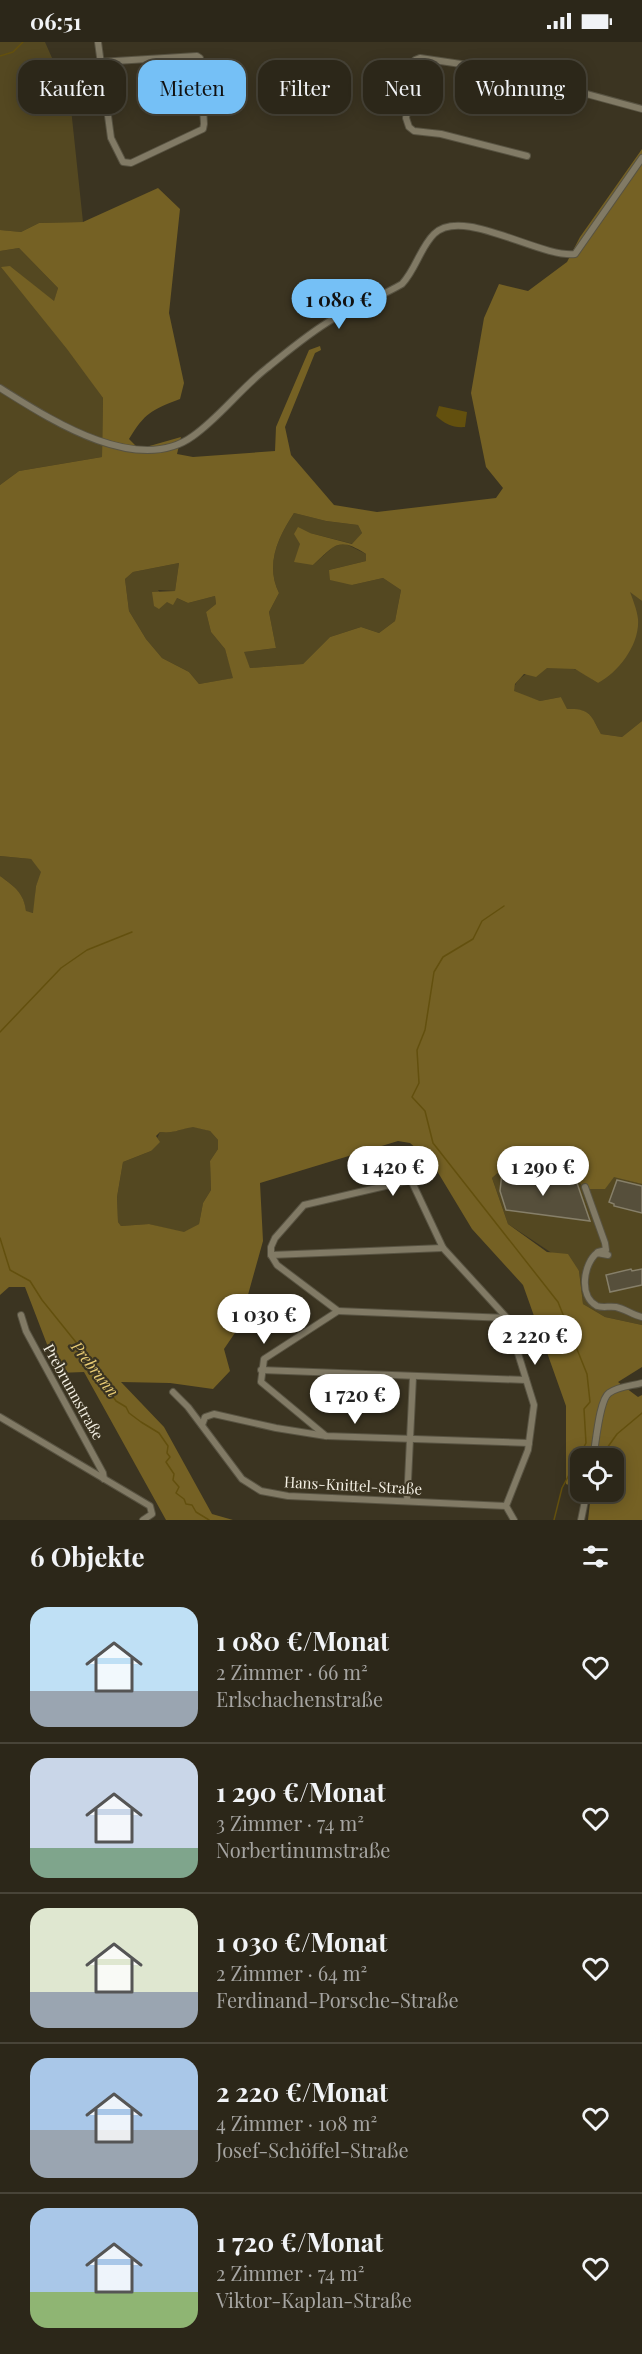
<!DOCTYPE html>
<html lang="de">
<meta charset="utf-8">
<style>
:root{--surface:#2c2719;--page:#342f22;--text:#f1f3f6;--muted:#a6a5a2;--line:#484438;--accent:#75c0f6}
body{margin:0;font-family:"Playfair Display",serif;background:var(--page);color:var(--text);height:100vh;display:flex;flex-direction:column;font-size:22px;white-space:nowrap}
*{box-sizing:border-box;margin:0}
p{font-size:20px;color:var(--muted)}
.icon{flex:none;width:33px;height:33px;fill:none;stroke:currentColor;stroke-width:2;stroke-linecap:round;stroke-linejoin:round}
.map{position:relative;height:1478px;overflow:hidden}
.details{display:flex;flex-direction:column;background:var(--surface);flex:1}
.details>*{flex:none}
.hud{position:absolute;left:18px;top:18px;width:606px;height:54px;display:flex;gap:12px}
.tools{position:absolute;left:570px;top:1406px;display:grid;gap:12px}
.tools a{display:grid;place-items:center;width:54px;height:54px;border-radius:12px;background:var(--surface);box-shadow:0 3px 15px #0003,0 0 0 2px var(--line);font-size:30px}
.price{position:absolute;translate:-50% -51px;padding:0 14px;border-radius:21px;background:#fff;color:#222;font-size:20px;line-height:39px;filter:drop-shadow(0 2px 3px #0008)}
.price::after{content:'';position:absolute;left:50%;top:36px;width:18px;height:14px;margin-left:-9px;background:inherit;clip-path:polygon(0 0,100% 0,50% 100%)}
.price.on{background:var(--accent);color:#111}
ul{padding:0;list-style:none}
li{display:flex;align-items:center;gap:18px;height:150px;padding:0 30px}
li+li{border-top:2px solid var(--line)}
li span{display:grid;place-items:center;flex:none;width:168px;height:120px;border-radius:18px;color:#555}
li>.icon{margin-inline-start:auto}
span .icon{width:72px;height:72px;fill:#fffc;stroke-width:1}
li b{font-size:26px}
h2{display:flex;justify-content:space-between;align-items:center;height:72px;padding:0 30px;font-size:26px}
.tag{padding:0 21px;border-radius:18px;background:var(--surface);box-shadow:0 3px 15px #0003,0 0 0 2px var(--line);font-size:21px;line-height:54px}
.tag.on{background:var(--accent);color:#111}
.status{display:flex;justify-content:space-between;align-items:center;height:42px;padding:0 30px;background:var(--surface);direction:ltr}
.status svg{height:16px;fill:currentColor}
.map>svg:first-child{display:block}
.green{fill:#544821}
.forest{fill:#756124;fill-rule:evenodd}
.water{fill:#63500e}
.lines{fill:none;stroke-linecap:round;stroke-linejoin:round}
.stream{stroke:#63500e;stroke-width:1.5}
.building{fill:#564f3b;stroke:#867f69;stroke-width:1.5}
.street-casing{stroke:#585342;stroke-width:8}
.street{stroke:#817a65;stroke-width:6}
.labels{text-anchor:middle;stroke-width:4.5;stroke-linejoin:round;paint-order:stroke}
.street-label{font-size:15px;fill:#f3efe3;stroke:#3b3421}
.water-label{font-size:16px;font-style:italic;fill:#eacd75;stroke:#3b3421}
</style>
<div class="status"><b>06:51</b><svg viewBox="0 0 49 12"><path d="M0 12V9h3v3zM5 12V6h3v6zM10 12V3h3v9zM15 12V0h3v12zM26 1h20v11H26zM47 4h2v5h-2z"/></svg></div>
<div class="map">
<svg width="642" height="1478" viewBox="0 0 642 1478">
<rect width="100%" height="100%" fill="#3b3421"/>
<!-- green -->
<g class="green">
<polygon points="0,0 45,0 70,57 83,180 39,181 21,190 0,188"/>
<polygon points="19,206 58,246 54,260 10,224 103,356 102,415 19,429 0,443 0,209"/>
<path d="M294 471 326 479 358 483 362 491 353 502 310 491 313 523 333 505 344 501 366 512V519L329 528 352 543 383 536 401 548 395 579 379 591 361 585 330 595 303 622 250 626 243 610 276 606 269 570 279 551C265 523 278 495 294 471Z"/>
<polygon points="179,521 175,549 158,548 167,560 177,556 188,561 215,554 216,562 206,570 211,590 225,607 234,636 199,642 189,630 162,616 146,597 129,569 125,537 133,530"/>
<path d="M630 549 642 559V679L622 695 601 692C591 673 590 666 567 668L561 655 540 659 513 650C517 626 554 622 574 627 582 629 591 637 598 641Z"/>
<path d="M0 814 31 817 42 830 36 844 34 871 26 870C24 851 14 844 0 834Z"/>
<path d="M193 1084 210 1089 218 1098V1107L210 1119 211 1148 203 1161 199 1182 184 1191 149 1182 121 1184 118 1180 117 1155 123 1120 151 1109 160 1090C173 1092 180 1087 193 1084Z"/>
<polygon points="502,1127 614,1134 642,1142 642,1283 605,1275 583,1262 579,1229 508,1182 492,1136"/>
</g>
<!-- forest -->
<path class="forest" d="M642 107V559L630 550C633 558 637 568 638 577 640 602 619 630 598 641L575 627 547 626 536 635 524 632 515 642 514 649 540 659 561 655 567 667C590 666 591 673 601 692L622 695 642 679V1142L614 1135 605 1147H584L578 1138 502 1127 492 1136 508 1182 547 1210 568 1212 579 1229 583 1262 605 1275 642 1283V1325L618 1340 638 1355 642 1353V1478H588L591 1452 584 1449H614V1416H580V1447L566 1442V1364L523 1243 472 1187 431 1119 410 1101 398 1099 260 1141 263 1199 239 1285 224 1307 230 1329 213 1347 170 1341 121 1340 164 1385 212 1472 233 1478H166L84 1330 58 1331 25 1245H9L0 1253V834C14 844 24 851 26 869L33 871 36 844 41 830 31 817 0 814V443L19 429 102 415 103 356 67 307 1 225 10 224 54 259 58 246 19 206 0 209V188L21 190 39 181 83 180 158 146 180 167 169 271 184 341 180 357C151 368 145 371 129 397L139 407 181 395 177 412 193 415 275 409 276 385 309 308 320 304 321 308 315 311 285 385 291 413 334 463 377 470 496 456 503 446 486 425 471 351 484 276 499 242 528 249 567 220 580 195ZM294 471 326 479 358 483 362 491 352 502 310 491 298 485 294 492 300 502 294 520 313 523C335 503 338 494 366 512V519L329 528 330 538 352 543 383 536 401 548 395 579 379 591 361 585 330 595 303 622 250 626 244 610 276 606 269 570 279 551C265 523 278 495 294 471ZM179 521 175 549 152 550 154 564 159 567 167 560 173 563 177 556 188 561 215 554 216 562 206 570 211 590 225 607 233 636 199 642 189 630 162 616 146 597 129 569 125 537 133 530ZM193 1085 210 1089 218 1098V1107L210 1119 211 1148 203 1161 199 1182 184 1190 149 1182 121 1184 118 1180 117 1155 123 1120 151 1109 160 1100 156 1094 160 1090C173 1092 180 1087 193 1085Z"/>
<!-- water -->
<path class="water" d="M439 364 467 370 465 385C453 386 445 382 436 374Z"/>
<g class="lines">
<!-- stream -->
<g class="stream">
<polyline points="0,14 13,10 23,0"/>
<polyline points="504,864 482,879 473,897 443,915 434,930 425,988 417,1008 419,1041 412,1055 425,1069 433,1101 558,1260 587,1332 590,1360 584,1367 586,1401 562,1446 554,1478"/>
<polyline points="0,990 61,926 87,908 132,890"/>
<polyline points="0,1196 10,1228 30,1239 42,1258 79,1304 116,1359 126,1365 129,1371 141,1380 159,1391 168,1404 167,1411 170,1415 166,1420 174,1432 173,1438 179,1445 176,1451 184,1457 186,1462 192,1463 196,1470 209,1478"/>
<polyline points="600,1416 617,1392 642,1371"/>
<polyline points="573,1429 580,1427"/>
</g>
</g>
<!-- building -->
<g class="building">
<polygon points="502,1131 577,1141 590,1179 506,1168 500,1149"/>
<polygon points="617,1138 642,1144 642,1171 614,1164 614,1162 609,1160"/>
<polygon points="631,1227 632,1229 642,1227 642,1243 610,1250 606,1233"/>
</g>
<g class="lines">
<defs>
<g id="street">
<polyline points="98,0 111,96 123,120 131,121 203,87 204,82 200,16 197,14 99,20"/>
<polyline points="527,114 441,92 414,89 409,85 406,76 415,18 420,16 495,27 642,67"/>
<path d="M0 346C48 376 137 435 193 394 220 375 240 347 267 326 288 309 309 291 333 277 355 264 380 255 402 242 416 227 420 206 434 192 462 164 539 216 575 212L642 116"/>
<polyline points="585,1145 605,1201 606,1208 598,1210"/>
<polyline points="271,1213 443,1206"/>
<path d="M608 1213 597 1211C584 1221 578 1254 597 1264 602 1266 610 1264 616 1265 625 1267 633 1273 642 1275"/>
<polyline points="338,1269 507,1276"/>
<polyline points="21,1273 26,1289 103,1431 104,1437"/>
<polyline points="261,1328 526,1338"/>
<polyline points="173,1350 188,1365 242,1437 261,1449 288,1454 506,1464"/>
<polyline points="0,1375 150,1464 152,1472 143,1478"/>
<polyline points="202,1383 205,1375 214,1372 276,1386 326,1394 529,1401"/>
<polyline points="326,1394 261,1340 264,1317 338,1269 277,1223 271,1213 271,1205 275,1196 304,1163 411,1138 443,1206 507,1276 534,1363 528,1408 506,1464 514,1478"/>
<path d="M593 1416C596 1402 599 1358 609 1351 619 1344 631 1344 642 1341"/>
<polyline points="407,1459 413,1335"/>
<polyline points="581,1478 587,1449"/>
</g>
</defs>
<!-- street casing -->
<use href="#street" class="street-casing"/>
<!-- street -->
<use href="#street" class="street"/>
</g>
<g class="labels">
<!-- street labels -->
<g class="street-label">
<text transform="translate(73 1350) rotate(61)" y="5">Prebrunnstraße</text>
<text transform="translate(353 1444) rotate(3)" y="5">Hans-Knittel-Straße</text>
</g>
<!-- water labels -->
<g class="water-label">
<text transform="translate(95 1327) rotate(52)" y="6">Prebrunn</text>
</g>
</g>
</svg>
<div class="tools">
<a><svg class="icon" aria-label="locate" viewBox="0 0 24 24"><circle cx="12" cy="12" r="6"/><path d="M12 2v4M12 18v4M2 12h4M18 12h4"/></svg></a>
</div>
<b class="price on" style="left:339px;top:288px">1 080 €</b>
<b class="price" style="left:393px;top:1155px">1 420 €</b>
<b class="price" style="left:543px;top:1155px">1 290 €</b>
<b class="price" style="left:264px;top:1303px">1 030 €</b>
<b class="price" style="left:535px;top:1324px">2 220 €</b>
<b class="price" style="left:355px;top:1383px">1 720 €</b>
<div class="hud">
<a class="tag">Kaufen</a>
<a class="tag on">Mieten</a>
<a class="tag">Filter</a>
<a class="tag">Neu</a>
<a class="tag">Wohnung</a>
</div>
</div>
<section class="details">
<h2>6 Objekte<svg class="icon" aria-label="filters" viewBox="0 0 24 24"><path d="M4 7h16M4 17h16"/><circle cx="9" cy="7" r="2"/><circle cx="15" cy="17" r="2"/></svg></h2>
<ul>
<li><span style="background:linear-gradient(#bfe0f5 70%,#9aa5b1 0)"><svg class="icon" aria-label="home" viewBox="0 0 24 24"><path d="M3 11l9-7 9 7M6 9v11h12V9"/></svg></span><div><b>1 080 €/Monat</b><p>2 Zimmer · 66 m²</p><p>Erlschachenstraße</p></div><svg class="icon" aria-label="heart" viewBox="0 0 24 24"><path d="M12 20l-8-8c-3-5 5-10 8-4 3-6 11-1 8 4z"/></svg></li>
<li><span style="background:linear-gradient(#c9d6e8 75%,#7fa58c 0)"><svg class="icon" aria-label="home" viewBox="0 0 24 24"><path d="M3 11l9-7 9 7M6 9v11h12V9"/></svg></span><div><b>1 290 €/Monat</b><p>3 Zimmer · 74 m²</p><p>Norbertinumstraße</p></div><svg class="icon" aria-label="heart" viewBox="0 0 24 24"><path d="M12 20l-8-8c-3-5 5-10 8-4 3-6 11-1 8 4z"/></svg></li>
<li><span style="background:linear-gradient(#dfe7d0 70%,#9aa5b1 0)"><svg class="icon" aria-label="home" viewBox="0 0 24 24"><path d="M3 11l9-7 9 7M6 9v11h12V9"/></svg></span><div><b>1 030 €/Monat</b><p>2 Zimmer · 64 m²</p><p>Ferdinand-Porsche-Straße</p></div><svg class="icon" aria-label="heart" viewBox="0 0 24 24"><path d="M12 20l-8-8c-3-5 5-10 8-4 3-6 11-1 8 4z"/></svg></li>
<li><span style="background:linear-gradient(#a9c7e8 60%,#9aa5b1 0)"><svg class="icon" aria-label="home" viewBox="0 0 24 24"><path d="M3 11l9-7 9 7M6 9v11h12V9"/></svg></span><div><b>2 220 €/Monat</b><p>4 Zimmer · 108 m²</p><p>Josef-Schöffel-Straße</p></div><svg class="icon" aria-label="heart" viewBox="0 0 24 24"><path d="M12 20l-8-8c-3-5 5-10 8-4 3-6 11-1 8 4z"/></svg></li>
<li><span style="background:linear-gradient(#a9c7e8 70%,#8fb573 0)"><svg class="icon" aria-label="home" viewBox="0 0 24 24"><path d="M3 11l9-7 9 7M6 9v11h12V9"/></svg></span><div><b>1 720 €/Monat</b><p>2 Zimmer · 74 m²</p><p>Viktor-Kaplan-Straße</p></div><svg class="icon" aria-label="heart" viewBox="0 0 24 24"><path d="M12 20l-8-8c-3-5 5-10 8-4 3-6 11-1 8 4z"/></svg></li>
</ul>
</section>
